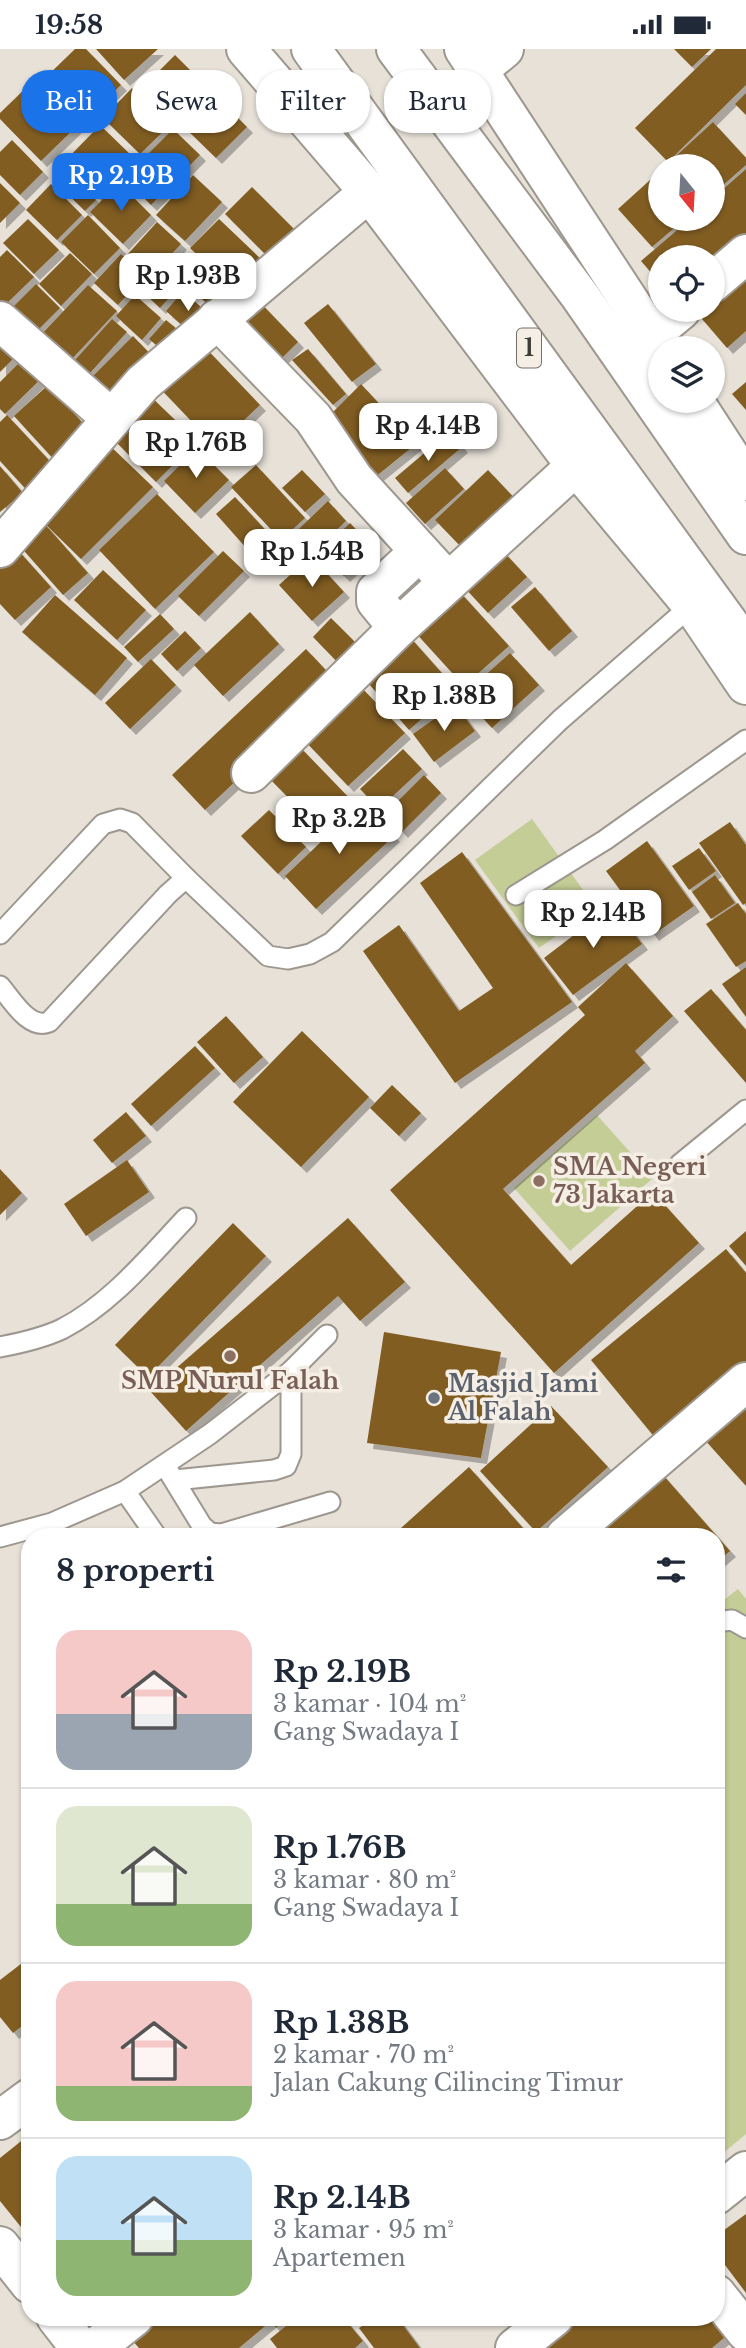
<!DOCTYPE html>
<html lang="id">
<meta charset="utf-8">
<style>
:root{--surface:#fff;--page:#f2f2f3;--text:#1f2937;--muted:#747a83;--line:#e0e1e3;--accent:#1a73e8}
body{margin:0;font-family:"Libre Baskerville",serif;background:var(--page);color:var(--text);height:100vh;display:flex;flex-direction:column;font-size:26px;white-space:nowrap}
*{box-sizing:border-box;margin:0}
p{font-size:23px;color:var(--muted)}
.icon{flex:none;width:38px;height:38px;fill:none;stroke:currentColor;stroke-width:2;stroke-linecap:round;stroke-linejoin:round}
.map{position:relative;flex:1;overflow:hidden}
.sheet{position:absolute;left:21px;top:1479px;width:704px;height:798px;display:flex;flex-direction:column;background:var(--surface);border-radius:28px;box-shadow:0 2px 5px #0004}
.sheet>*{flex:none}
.hud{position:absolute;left:21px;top:21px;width:705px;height:63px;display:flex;gap:14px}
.needle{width:46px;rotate:162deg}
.fabs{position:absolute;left:648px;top:105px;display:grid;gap:14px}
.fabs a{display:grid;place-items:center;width:77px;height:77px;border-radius:50%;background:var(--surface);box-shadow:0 2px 5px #0004;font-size:35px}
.price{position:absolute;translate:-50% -60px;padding:0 16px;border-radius:14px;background:#fff;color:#222;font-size:23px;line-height:46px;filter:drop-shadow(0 2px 4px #0008)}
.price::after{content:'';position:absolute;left:50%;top:42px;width:21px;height:16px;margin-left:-10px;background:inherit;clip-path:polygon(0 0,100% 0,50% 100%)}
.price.active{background:var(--accent);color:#fff}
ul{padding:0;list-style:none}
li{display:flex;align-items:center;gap:21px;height:175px;padding:0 35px}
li+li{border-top:2px solid var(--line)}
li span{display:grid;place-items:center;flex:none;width:196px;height:140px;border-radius:21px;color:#555}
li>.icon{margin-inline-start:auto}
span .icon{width:84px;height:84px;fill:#fffc;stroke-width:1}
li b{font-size:30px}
h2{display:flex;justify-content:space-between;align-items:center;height:84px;padding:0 35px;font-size:30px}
.chip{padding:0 24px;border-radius:28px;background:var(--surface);box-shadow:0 2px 5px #0004;font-size:24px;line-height:63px}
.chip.active{background:var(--accent);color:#fff}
.status{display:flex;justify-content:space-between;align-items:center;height:49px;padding:0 35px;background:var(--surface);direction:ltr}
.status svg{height:19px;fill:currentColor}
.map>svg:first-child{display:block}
.green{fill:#c4cd96}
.building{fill:#815d21;filter:url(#shadow)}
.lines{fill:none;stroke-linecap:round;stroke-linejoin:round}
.service-casing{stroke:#9d978f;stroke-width:23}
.minor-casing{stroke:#9d978f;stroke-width:42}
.tertiary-casing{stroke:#9d978f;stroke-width:42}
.trunk-casing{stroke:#9d978f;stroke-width:42}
.motorway-casing{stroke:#9d978f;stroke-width:42}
.service{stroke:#fff;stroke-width:19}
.minor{stroke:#fff;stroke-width:38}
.tertiary{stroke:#fff;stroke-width:38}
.trunk{stroke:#fff;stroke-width:38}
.motorway{stroke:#fff;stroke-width:38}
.education-dot{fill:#8d6e63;stroke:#f5eee5;stroke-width:2.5}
.worship-dot{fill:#6b7280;stroke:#f5eee5;stroke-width:2.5}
.labels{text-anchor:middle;stroke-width:7;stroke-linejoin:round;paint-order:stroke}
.shield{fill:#f5eee5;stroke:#76716c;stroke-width:2}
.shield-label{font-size:23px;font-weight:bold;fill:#3f3c38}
.education-label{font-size:24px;font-weight:bold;fill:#785e54;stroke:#f5eee5;text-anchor:start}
.worship-label{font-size:24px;font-weight:bold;fill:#5b616d;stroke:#f5eee5;text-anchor:start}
</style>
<div class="status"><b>19:58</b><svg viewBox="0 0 49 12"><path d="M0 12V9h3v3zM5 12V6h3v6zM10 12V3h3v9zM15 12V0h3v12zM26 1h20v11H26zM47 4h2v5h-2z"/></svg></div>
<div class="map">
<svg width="746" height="2299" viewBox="0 0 746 2299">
<defs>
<filter id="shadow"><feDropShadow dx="6" dy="6" stdDeviation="0" flood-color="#0004"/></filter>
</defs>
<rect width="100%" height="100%" fill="#e7e1d8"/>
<!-- green -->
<g class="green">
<polygon points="532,770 596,859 539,899 475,811"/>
<polygon points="597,1066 653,1129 570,1202 514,1139"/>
<polygon points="738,1540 746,1550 746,2085 716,2110 716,1557"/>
</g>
<!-- building -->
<g class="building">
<polygon points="75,0 86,0 121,36 82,73 42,32"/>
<polygon points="96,0 158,0 124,31"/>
<polygon points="674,0 711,0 692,18"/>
<polygon points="716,0 746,0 746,36 668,113 635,79"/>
<polygon points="175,6 247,78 216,109 143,38"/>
<polygon points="33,32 77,77 41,112 0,70 0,64"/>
<polygon points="132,39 170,76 140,105 103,69"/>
<polygon points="746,44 746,66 735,55"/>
<polygon points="713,73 746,109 746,116 712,146 712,117 665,117"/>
<polygon points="100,76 136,111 98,148 63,114"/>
<polygon points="173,80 200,106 151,156 124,129"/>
<polygon points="12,91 43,123 20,146 0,126 0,103"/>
<polygon points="64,119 96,151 85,162 52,130"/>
<polygon points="746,120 746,200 712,229 712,208 660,208 660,234 641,212 690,170 712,170 712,150"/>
<polygon points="660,122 660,170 685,170 652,198 618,160"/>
<polygon points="193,126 222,153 185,192 156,166"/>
<polygon points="0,134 20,154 0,174"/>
<polygon points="119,134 151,166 123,195 90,163"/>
<polygon points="51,135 82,166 57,191 26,161"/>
<polygon points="252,138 301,187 274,214 225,165"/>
<polygon points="88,166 120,199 94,225 61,193"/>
<polygon points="28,170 59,201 34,225 3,194"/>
<polygon points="219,170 263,212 235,242 190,199"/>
<polygon points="157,173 181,195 151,227 127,206"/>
<polygon points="7,201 34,228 0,261 0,208"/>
<polygon points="70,204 92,225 61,257 39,235"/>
<polygon points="121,205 145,226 118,256 94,234"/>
<polygon points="188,205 233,245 216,263 172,222"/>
<polygon points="746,219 746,282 727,299 696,263 698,261 712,261 712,248"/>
<polygon points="160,223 178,239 160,259 142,242"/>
<polygon points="36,235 60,259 32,287 8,263"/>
<polygon points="88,236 117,262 70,312 41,286"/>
<polygon points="183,242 209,265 192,285 166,262"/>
<polygon points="135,246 161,269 142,291 116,267"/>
<polygon points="254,247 298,293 280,311 234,266"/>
<polygon points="328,255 376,315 352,333 304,274"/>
<polygon points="112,270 127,283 90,324 75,311"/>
<polygon points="166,271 187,288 170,308 149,290"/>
<polygon points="0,279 22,301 0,323"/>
<polygon points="133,287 159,314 117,355 91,329"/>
<polygon points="197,290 260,356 216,398 153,332"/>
<polygon points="308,300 346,345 333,356 292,311"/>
<polygon points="32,301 51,320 5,365 0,360 0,333"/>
<polygon points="746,333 746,361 732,345"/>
<polygon points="361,335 416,395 374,429 329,367"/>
<polygon points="48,336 91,383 57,414 14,367"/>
<polygon points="146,343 197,392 156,433 106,383"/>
<polygon points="7,366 60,423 33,448 0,412 0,373"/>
<polygon points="449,383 462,398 408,444 395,429"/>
<polygon points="106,393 153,438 81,510 35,465"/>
<polygon points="197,399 229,431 195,464 164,432"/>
<polygon points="256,416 305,469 281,491 231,438"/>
<polygon points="0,417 23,444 0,463"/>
<polygon points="445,419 464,440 425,475 406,454"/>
<polygon points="302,421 325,445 305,463 282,439"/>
<polygon points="488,421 518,453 466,503 435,471"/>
<polygon points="157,445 214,503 155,560 99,501"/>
<polygon points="235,448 284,501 264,519 216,465"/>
<polygon points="328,452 346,472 302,514 283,495"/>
<polygon points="43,473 88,524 63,546 18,495"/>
<polygon points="350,474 374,499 344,527 320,503"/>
<polygon points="16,499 51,538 15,571 0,555 0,513"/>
<polygon points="502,501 527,528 488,564 463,537"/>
<polygon points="223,502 244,522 199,567 178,547"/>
<polygon points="311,507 344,543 312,572 279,536"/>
<polygon points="103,521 146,561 117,591 74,551"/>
<polygon points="535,538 572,582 549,602 511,558"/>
<polygon points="458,541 509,597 464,637 413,581"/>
<polygon points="55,546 127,609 95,646 22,583"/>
<polygon points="250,563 279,595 223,647 194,616"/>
<polygon points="160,565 174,580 138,613 124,598"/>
<polygon points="331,569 363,601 344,620 313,588"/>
<polygon points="185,582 201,599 177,622 161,605"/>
<polygon points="408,586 456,640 409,681 362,627"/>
<polygon points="306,600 339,635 205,761 172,726"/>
<polygon points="510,604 539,636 492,679 462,647"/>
<polygon points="151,610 176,636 130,680 105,654"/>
<polygon points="358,635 405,684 348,737 301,688"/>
<polygon points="455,655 475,682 434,713 413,685"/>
<polygon points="297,695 354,754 323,784 266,726"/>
<polygon points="403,700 422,720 379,760 360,740"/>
<polygon points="424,726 441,744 402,783 385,765"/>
<polygon points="362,754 394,787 316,860 285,827"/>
<polygon points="269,761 306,798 278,825 241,787"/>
<polygon points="730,773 746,796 746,854 743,856 699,794"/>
<polygon points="647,792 694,857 653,886 606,822"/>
<polygon points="699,799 716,822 689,841 672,817"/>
<polygon points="462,803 572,953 455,1034 363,902 399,876 459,962 493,939 420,834"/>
<polygon points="715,826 735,854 711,870 692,843"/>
<polygon points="738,854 746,865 746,912 736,918 706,875"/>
<polygon points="613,856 642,895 573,946 544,909"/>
<polygon points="626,914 673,967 635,1002 645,1014 503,1140 571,1216 653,1143 699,1194 554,1324 390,1141 585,966 578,958"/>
<polygon points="746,918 746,968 722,935"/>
<polygon points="711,940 746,981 746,1034 684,962"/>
<polygon points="226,967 263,1008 234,1034 197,993"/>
<polygon points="302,982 369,1048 301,1118 233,1053"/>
<polygon points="195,997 215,1019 151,1077 131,1055"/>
<polygon points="392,1036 421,1064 399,1087 370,1059"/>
<polygon points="126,1063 146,1087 112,1114 93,1091"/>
<polygon points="127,1111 149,1143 86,1187 64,1155"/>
<polygon points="0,1120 22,1144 0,1166"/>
<polygon points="348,1169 405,1233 360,1272 338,1247 186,1382 150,1342"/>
<polygon points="233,1174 266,1207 148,1328 115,1296"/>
<polygon points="746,1182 746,1217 729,1197"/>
<polygon points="726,1200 746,1224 746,1316 656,1390 591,1311"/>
<polygon points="384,1283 501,1303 481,1409 367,1394"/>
<polygon points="746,1354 746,1437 704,1390"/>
<polygon points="551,1357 608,1418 536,1483 480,1422"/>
<polygon points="655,1417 730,1502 716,1514 716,1488 574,1488"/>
<polygon points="469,1418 531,1488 391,1488 431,1452"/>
<polygon points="30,1908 30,1971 13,1984 0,1968 0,1931"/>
<polygon points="30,2085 30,2179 25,2183 0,2152 0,2109"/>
<polygon points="746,2165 746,2244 716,2204 716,2187"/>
<polygon points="159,2268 265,2268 270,2273 239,2299 139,2299 131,2290"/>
<polygon points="267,2268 290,2268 276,2279"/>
<polygon points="297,2268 343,2268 363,2292 355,2299 277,2299 270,2290"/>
<polygon points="375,2268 397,2268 420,2299 374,2299 359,2279"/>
<polygon points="583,2268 717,2268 730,2284 712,2299 544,2299"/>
</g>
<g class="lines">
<defs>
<g id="service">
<polyline points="516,846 605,791 746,691"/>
<polyline points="0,885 103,775 120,770 132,774 186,829"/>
<path d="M0 937C12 951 29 981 49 973L168 845 186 829 268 907 288 910 310 905 332 893 560 671 692 556"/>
<polyline points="680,1115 746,1061"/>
<path d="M0 1298C21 1294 43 1289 62 1280 111 1255 149 1208 186 1169"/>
<polyline points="169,1423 202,1477 210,1484 221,1485 330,1453"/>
<polyline points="175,1431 274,1421 286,1417 291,1405 291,1322"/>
<polyline points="125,1442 157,1488"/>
<polyline points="0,1488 52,1474 125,1442 210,1385 291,1322 327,1286"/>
<polyline points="716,1573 732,1571 746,1579"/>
</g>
<g id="minor">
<polyline points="478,21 504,0"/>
<polyline points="712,234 746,205"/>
<polyline points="217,270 313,369 354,430 448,533"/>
<polyline points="0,272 112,370"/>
<polyline points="651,286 681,261"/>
<polyline points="0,499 143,334 369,143"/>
<polyline points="398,579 376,552 376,543 419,503"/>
<polyline points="251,724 398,579 576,417"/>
<polyline points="565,1488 746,1333"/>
<polyline points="0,2071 30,2049"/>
<polyline points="716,2146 746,2122"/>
<polyline points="716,2245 746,2283"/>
<polyline points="95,2299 134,2268"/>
<polyline points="515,2299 554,2268"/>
</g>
<g id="tertiary">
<polyline points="0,2197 30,2235"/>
<polyline points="56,2268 80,2299"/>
</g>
<g id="trunk">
<polyline points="246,0 369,143 576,417 692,556 746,636"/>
<polyline points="464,0 660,299"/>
<polyline points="694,352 746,432"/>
</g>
<g id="motorway">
<polyline points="311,0 746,598"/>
<polyline points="396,0 580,247 746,486"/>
</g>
</defs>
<!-- service casing -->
<use href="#service" class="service-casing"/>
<!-- minor casing -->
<use href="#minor" class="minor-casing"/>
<!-- tertiary casing -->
<use href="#tertiary" class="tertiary-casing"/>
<!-- trunk casing -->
<use href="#trunk" class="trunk-casing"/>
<!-- motorway casing -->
<use href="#motorway" class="motorway-casing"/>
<!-- service -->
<use href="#service" class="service"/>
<!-- minor -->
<use href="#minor" class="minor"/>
<!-- tertiary -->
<use href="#tertiary" class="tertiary"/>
<!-- trunk -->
<use href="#trunk" class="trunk"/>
<!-- motorway -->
<use href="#motorway" class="motorway"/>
</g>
<!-- markers -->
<g class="education-dot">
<circle cx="539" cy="1132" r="7"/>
<circle cx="230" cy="1307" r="7"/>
</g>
<circle class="worship-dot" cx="434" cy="1349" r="7"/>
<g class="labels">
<!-- shield labels -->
<rect class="shield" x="517" y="279.5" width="24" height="39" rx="5"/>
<g class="shield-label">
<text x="529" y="307">1</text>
</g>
<!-- education labels -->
<g class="education-label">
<text x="553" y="1126">SMA Negeri<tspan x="553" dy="28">73 Jakarta</tspan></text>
<text x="230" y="1340" text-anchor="middle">SMP Nurul Falah</text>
</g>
<!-- worship labels -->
<g class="worship-label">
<text x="448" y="1343">Masjid Jami<tspan x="448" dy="28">Al Falah</tspan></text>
</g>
</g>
</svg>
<div class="fabs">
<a><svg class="needle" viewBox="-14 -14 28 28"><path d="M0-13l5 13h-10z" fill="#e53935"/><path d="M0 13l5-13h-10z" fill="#747a83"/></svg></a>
<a><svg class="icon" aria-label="locate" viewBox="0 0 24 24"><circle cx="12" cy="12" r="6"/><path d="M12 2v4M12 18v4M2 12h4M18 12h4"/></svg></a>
<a><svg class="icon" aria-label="layers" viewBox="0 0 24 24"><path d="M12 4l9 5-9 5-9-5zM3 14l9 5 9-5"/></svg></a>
</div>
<b class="price active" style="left:121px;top:164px">Rp 2.19B</b>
<b class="price" style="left:188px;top:264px">Rp 1.93B</b>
<b class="price" style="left:428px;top:414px">Rp 4.14B</b>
<b class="price" style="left:196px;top:431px">Rp 1.76B</b>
<b class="price" style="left:312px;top:540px">Rp 1.54B</b>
<b class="price" style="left:444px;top:684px">Rp 1.38B</b>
<b class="price" style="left:339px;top:807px">Rp 3.2B</b>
<b class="price" style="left:593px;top:901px">Rp 2.14B</b>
<div class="hud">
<a class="chip active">Beli</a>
<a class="chip">Sewa</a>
<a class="chip">Filter</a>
<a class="chip">Baru</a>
</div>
<section class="sheet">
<h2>8 properti<svg class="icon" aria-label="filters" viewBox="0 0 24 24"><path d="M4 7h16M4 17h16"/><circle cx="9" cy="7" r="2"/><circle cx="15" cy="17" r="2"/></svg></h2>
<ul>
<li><span style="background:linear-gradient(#f6c9c9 60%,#9aa5b1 0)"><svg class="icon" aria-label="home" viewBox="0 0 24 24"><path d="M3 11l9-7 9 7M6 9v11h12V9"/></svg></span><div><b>Rp 2.19B</b><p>3 kamar · 104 m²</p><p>Gang Swadaya I</p></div></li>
<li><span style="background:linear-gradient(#dfe7d0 70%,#8fb573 0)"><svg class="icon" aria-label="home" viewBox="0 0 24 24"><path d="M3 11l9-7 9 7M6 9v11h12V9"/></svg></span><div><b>Rp 1.76B</b><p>3 kamar · 80 m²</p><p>Gang Swadaya I</p></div></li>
<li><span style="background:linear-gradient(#f6c9c9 75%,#8fb573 0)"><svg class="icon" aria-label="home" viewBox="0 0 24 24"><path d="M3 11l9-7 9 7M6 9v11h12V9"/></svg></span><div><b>Rp 1.38B</b><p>2 kamar · 70 m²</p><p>Jalan Cakung Cilincing Timur</p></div></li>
<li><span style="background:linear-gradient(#bfe0f5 60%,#8fb573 0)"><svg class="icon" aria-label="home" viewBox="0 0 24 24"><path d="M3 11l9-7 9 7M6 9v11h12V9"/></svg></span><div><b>Rp 2.14B</b><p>3 kamar · 95 m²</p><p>Apartemen</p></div></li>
</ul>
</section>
</div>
